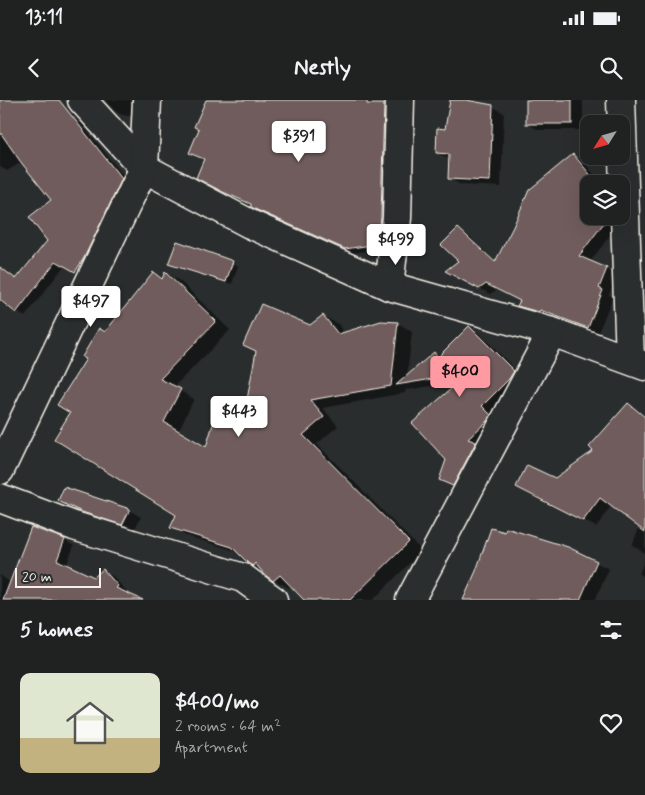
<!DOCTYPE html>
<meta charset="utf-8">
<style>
:root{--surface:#202222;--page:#282a2a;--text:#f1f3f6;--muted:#a2a4a5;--line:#3d3f40;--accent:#ff9aa2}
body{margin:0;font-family:Mynerve,sans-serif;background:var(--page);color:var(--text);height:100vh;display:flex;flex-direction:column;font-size:19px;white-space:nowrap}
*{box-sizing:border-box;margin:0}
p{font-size:16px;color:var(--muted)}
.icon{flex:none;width:28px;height:28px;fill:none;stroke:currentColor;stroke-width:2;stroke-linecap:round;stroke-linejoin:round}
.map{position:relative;height:500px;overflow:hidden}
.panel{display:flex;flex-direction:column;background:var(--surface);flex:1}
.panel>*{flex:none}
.needle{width:32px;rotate:233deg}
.controls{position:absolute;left:580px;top:15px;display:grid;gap:10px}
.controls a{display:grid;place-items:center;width:50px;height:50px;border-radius:10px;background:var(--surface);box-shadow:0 5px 20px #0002,0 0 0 1px var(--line);font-size:25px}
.scale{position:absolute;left:15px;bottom:12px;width:86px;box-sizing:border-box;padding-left:5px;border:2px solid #f4f1e8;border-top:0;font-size:14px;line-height:18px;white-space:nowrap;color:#f4f1e8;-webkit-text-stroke:4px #2a2d2e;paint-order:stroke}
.price{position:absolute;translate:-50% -42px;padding:0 11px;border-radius:5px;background:#fff;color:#222;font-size:16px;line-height:32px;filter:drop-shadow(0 1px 2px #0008)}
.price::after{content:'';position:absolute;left:50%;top:30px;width:15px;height:11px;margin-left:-8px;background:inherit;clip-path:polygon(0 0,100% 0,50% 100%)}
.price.active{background:var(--accent);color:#111}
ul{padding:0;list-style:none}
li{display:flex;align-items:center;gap:15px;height:125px;padding:0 20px}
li+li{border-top:1px solid var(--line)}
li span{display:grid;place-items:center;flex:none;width:140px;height:100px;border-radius:10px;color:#555}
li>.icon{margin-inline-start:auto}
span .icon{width:60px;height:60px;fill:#fffc;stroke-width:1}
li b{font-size:21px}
h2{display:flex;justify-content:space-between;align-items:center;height:60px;padding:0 20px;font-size:21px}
.status{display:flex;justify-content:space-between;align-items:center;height:35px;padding:0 25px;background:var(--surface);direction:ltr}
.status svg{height:14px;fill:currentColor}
header{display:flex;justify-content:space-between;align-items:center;height:65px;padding:0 20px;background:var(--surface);font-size:22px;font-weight:800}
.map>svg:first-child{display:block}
.shadow{fill:#0007}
.building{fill:#6f5c5c;stroke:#f4f1e8}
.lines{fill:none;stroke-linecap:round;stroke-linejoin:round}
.minor-casing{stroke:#f4f1e8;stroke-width:31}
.minor{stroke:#2a2d2e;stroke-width:28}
</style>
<div class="status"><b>13:11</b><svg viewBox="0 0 49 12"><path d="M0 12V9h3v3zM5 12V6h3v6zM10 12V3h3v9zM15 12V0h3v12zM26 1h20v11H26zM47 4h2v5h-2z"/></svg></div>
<header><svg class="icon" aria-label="back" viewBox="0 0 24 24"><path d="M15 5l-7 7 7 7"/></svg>Nestly<svg class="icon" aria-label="search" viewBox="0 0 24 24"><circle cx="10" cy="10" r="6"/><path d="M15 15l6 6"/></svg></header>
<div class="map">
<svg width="645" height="500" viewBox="0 0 645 500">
<rect width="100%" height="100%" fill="#2a2d2e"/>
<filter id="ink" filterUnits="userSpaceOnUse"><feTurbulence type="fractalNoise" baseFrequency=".02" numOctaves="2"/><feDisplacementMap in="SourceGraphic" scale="10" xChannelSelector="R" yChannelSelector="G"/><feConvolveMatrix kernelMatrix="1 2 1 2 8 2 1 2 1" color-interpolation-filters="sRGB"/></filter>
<g filter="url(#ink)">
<!-- shadow -->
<g class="shadow">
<polygon points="0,0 52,0 72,18 81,23 130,84 84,176 65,165 25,217 17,212 0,199 0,170 1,169 17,179 49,141 53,100 22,62 7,71 0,67"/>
<polygon points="106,0 138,0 136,17 122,15 116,12 106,1"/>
<polygon points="207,0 393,0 387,138 381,135 386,141 386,148 354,153 266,114 253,105 232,96 205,82 205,60 198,56 200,29"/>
<polygon points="451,0 459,0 492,6 504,13 501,87 461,85 449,78 450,60 438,53 446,30"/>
<polygon points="527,0 583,0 583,30 539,30 527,24"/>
<polygon points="573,55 583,61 602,84 589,84 589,116 619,116 620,122 590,162 606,169 617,175 609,195 613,197 598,233 551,214 550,217 529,211 519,206 521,201 498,189 490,194 447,170 460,161 458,130 469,136 496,162"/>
<polygon points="232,162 238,166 232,184 176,167 170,163"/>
<polygon points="153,173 164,179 166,173 180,181 230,230 174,287 194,299 178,332 207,349 244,318 257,252 245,245 310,226 323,216 338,224 344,233 398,223 412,232 407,277 434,254 440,257 469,227 480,234 524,278 520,285 492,313 501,322 464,391 451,386 441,380 448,360 461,281 408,290 406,289 405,293 323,308 338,326 317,344 422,451 373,500 306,500 292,485 289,488 274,480 263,470 250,463 239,452 186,436 172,428 178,415 72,313 105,234"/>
<polygon points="628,304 645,315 645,453 632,445 640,426 612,405 596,427 529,393 555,380 595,351"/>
<polygon points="72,407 129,410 141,417 134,430 95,418"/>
<polygon points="64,440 74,446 66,466 94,479 103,471 113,476 127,492 118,500 0,500 0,475 11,483"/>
<polygon points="568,448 609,469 595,500 464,500"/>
<polygon points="645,459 645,478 639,474"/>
</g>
<!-- building -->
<g class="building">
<polygon points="0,0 59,0 122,79 84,158 75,172 56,161 16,213 0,200 0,167 16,179 47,141 29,117 51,100 20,61 0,32"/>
<polygon points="206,0 367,0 367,4 384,4 381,117 379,135 377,134 379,135 378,144 345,149 257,110 251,107 251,104 223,92 196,78 204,59 189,53 199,29 194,27"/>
<polygon points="450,0 466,0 493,5 490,81 448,79 449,54 436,53 437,28 445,29"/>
<rect x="526" y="0" width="46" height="24"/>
<polygon points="573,54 598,84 589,84 589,116 609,116 579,156 607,168 599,188 603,190 588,228 540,210 539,212 517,206 520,201 486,184 479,189 445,171 458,161 441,145 458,128 495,162 513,127 529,90"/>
<polygon points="177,141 233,161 226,182 168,164"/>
<polygon points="153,172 162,179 165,172 216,221 160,279 181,289 164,322 206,347 218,308 244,316 256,251 243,245 261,204 310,225 323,215 338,234 381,221 398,222 391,286 310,300 324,317 303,335 409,442 350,500 304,500 280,475 273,481 265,475 255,463 253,466 249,464 232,447 170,428 176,415 54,339 70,313 57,305 86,259 82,257 99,228 105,232"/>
<polygon points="469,226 514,271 509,279 482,306 491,315 487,321 468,339 476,342 453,386 439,380 446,360 412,323 469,273 396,285 434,252 438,257"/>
<polygon points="628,303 645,317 645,432 600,398 583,421 516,387 527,365 555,378 593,351 589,347"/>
<polygon points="64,387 130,409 122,425 82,412 58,401"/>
<polygon points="31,427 65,439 57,460 94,477 103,469 118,486 116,488 143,500 3,500"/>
<polygon points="491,428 505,432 506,428 568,447 597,461 580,500 463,500 476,471"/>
</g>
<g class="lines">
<defs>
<g id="minor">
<polyline points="82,0 144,68 250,124 389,186 552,232 645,266"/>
<polyline points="621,0 630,260"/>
<polyline points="389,186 397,118 400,0"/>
<polyline points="0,370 144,68 147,0"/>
<polyline points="0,398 74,426 243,478 273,500"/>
<polyline points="410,500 552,232"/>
</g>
</defs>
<!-- minor casing -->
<use href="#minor" class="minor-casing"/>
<!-- minor -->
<use href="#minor" class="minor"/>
</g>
</g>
</svg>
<div class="controls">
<a><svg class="needle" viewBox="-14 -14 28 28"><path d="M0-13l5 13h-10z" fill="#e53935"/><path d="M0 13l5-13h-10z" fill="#a2a4a5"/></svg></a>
<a><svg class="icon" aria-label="layers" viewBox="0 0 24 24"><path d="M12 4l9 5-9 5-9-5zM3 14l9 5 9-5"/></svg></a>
</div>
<div class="scale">20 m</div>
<b class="price" style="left:299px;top:63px">$391</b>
<b class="price" style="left:396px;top:166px">$499</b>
<b class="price" style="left:91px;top:228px">$497</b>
<b class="price active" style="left:460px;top:298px">$400</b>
<b class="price" style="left:239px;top:338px">$443</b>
</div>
<section class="panel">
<h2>5 homes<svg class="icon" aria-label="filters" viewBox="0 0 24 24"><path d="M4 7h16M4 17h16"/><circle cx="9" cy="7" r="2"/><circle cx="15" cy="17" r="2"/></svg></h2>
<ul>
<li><span style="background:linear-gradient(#dfe7d0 65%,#c2b280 0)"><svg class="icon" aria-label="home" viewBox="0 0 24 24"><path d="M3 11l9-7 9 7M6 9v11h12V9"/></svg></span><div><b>$400/mo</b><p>2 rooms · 64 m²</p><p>Apartment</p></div><svg class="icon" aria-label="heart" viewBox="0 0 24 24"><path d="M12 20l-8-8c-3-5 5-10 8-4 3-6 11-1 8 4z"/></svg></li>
</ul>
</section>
